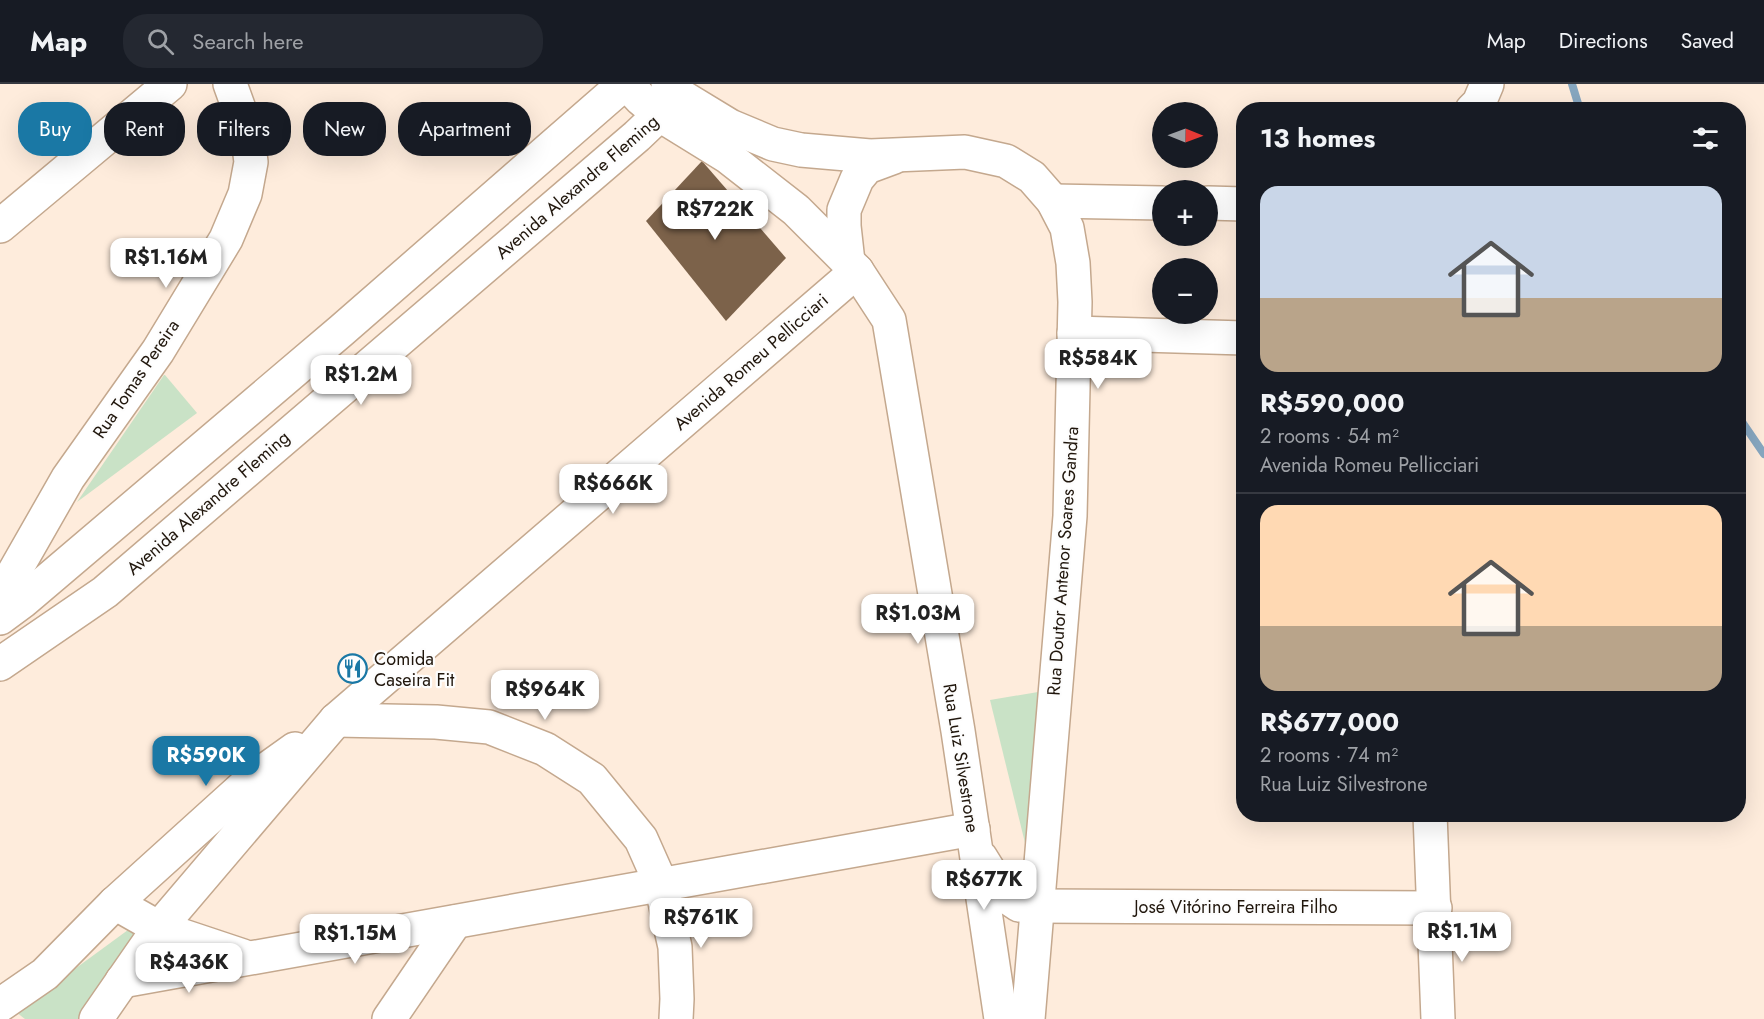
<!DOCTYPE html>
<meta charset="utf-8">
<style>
:root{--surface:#171b24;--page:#242831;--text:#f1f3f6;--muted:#9ea1a6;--line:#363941;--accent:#1a78a5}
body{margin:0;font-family:Jost,sans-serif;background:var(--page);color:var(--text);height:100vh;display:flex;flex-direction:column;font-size:22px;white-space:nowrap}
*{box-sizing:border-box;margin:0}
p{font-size:20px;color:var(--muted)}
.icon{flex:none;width:33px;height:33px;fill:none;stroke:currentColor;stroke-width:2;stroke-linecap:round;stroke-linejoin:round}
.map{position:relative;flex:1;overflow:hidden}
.details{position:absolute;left:1236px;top:18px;width:510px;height:720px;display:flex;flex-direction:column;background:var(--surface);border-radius:24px;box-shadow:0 6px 24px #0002}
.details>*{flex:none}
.hud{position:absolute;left:18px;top:18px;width:570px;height:54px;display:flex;gap:12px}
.needle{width:39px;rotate:91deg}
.fabs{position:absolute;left:1152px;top:18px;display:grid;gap:12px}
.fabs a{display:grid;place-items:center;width:66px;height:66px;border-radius:50%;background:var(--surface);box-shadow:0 6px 24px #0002;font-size:30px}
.price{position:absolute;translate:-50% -51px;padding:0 14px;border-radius:12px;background:#fff;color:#222;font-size:20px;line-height:39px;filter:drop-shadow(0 2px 3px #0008)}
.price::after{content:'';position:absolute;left:50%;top:36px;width:18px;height:14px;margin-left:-9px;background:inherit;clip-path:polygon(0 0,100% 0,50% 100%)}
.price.active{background:var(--accent);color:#fff}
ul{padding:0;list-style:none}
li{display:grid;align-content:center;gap:12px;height:318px;padding:0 24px}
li+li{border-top:2px solid var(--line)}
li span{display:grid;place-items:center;height:186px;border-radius:18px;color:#555}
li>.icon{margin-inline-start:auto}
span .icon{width:108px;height:108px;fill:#fffc;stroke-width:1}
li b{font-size:26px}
h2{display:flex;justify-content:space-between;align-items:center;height:72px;padding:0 24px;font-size:26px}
.tag{padding:0 21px;border-radius:24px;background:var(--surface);box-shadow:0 6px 24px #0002;font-size:21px;line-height:54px}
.tag.active{background:var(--accent);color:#fff}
header{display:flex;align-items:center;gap:36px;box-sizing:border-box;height:84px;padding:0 30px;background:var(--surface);border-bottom:2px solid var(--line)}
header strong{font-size:28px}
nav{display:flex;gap:33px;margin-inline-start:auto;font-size:21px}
.search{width:420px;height:54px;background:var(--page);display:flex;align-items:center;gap:15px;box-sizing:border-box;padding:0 21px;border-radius:24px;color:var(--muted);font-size:22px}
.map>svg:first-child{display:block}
.green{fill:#c9e2c6}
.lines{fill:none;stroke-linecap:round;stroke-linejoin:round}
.stream{stroke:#87a7c0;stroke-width:8}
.building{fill:#7c624a}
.minor-casing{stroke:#c4a88e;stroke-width:36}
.major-casing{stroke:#c4a88e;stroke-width:36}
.minor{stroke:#fff;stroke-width:33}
.major{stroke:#fff;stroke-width:33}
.labels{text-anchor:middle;stroke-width:4.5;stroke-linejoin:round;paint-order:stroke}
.street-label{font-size:18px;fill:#20160c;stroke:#fdfdfd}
.poi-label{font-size:18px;fill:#20160c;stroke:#fdfdfd;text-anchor:start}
</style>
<header>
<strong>Map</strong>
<div class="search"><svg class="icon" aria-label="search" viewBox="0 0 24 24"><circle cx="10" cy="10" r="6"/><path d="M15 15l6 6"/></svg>Search here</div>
<nav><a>Map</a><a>Directions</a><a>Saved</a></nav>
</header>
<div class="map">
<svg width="1764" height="935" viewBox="0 0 1764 935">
<rect width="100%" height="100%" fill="#feecdc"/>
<!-- green -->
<g class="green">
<polygon points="165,291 197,329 77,418 164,291"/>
<polygon points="1038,608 1032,730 1026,763 990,616"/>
<polygon points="143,835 95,935 25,935 16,928"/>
</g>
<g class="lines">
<!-- stream -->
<g class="stream">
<polyline points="1572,0 1580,26"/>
<polyline points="1738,332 1764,370"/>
</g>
</g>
<!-- building -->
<polygon class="building" points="702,77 786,174 726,237 646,137"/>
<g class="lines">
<defs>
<g id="minor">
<polyline points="1472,26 1479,19 1487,0"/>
<polyline points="1053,117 1162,119"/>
<polyline points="1208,119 1244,120"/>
<polyline points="0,142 170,0"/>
<polyline points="1074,249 1244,254"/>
<polyline points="0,513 68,394 158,267 226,155 245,110 251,78 247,47 230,0"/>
<polyline points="0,534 23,517 342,246 624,0"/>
<polyline points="0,580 105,508 637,52 679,12"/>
<polyline points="336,636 436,638 489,643 545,665 592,695 641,755 661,800 675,863 677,915 676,935"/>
<polyline points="1430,730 1438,935"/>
<polyline points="115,819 159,844 243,872"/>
<polyline points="1037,822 1435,824"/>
<polyline points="122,897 973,745"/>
<polyline points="0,921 45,890 115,819 250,697 295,665"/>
<polyline points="96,935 159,844 336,636 857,187"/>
<polyline points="389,935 455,838"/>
</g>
<g id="major">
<polyline points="627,0 641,15 660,31 728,73 796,126 857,187 889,236 958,647 1001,935"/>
<polyline points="668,0 679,11 730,42 773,60 801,66 870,72 965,68 1006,77 1032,93 1053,117 1067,144 1073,179 1075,218 1070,432 1028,935"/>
<polyline points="848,178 844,142 844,126 857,95 867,83 894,73"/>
<polyline points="981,774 1004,811 1019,821 1037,822"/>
</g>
</defs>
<!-- minor casing -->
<use href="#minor" class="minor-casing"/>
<!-- major casing -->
<use href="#major" class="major-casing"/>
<!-- minor -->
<use href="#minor" class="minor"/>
<!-- major -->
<use href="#major" class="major"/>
</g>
<!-- icons -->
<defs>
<symbol id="restaurant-ring" viewBox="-11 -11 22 22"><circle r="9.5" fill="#fdfdfd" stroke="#1a78a5" stroke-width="1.5"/><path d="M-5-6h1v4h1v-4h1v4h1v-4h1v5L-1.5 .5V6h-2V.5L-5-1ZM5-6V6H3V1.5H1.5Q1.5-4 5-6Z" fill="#1a78a5"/></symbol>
</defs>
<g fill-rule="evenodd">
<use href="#restaurant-ring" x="336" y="568" width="33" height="33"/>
</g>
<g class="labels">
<!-- street labels -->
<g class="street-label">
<text transform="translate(577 103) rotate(-41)" y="6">Avenida Alexandre Fleming</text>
<text transform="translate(751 278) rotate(-41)" y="6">Avenida Romeu Pellicciari</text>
<text transform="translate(136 295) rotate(-56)" y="6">Rua Tomas Pereira</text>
<text transform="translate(208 419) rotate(-41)" y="6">Avenida Alexandre Fleming</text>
<text transform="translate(1063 477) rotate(-86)" y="6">Rua Doutor Antenor Soares Gandra</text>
<text transform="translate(961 674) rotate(81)" y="6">Rua Luiz Silvestrone</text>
<text x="1236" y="829">José Vitórino Ferreira Filho</text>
</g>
<!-- poi labels -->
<g class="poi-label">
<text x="374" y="581">Comida<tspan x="374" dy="21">Caseira Fit</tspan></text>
</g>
</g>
</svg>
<div class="fabs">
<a><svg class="needle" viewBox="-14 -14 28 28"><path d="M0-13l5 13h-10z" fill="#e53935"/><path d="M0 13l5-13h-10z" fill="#9ea1a6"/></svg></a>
<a>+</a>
<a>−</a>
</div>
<b class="price" style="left:715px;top:157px">R$722K</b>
<b class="price" style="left:166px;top:205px">R$1.16M</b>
<b class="price" style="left:1098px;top:306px">R$584K</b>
<b class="price" style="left:361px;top:322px">R$1.2M</b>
<b class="price" style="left:613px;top:431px">R$666K</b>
<b class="price" style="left:918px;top:561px">R$1.03M</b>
<b class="price" style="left:545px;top:637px">R$964K</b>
<b class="price active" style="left:206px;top:703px">R$590K</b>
<b class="price" style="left:984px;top:827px">R$677K</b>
<b class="price" style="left:701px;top:865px">R$761K</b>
<b class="price" style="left:1462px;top:879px">R$1.1M</b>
<b class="price" style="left:355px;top:881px">R$1.15M</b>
<b class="price" style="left:189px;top:910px">R$436K</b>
<div class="hud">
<a class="tag active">Buy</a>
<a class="tag">Rent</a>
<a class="tag">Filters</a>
<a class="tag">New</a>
<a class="tag">Apartment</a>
</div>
<section class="details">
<h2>13 homes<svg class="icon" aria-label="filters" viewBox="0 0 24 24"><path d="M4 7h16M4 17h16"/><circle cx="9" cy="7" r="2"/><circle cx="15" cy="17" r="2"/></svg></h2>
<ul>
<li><span style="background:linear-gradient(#c9d6e8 60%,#b9a48a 0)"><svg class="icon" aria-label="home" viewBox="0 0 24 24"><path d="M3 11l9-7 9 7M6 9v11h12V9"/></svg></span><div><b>R$590,000</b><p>2 rooms · 54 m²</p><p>Avenida Romeu Pellicciari</p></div></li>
<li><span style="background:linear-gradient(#ffd9b3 65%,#b9a48a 0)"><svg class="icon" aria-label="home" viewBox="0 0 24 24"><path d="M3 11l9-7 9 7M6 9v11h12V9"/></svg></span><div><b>R$677,000</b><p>2 rooms · 74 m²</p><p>Rua Luiz Silvestrone</p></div></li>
</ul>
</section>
</div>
